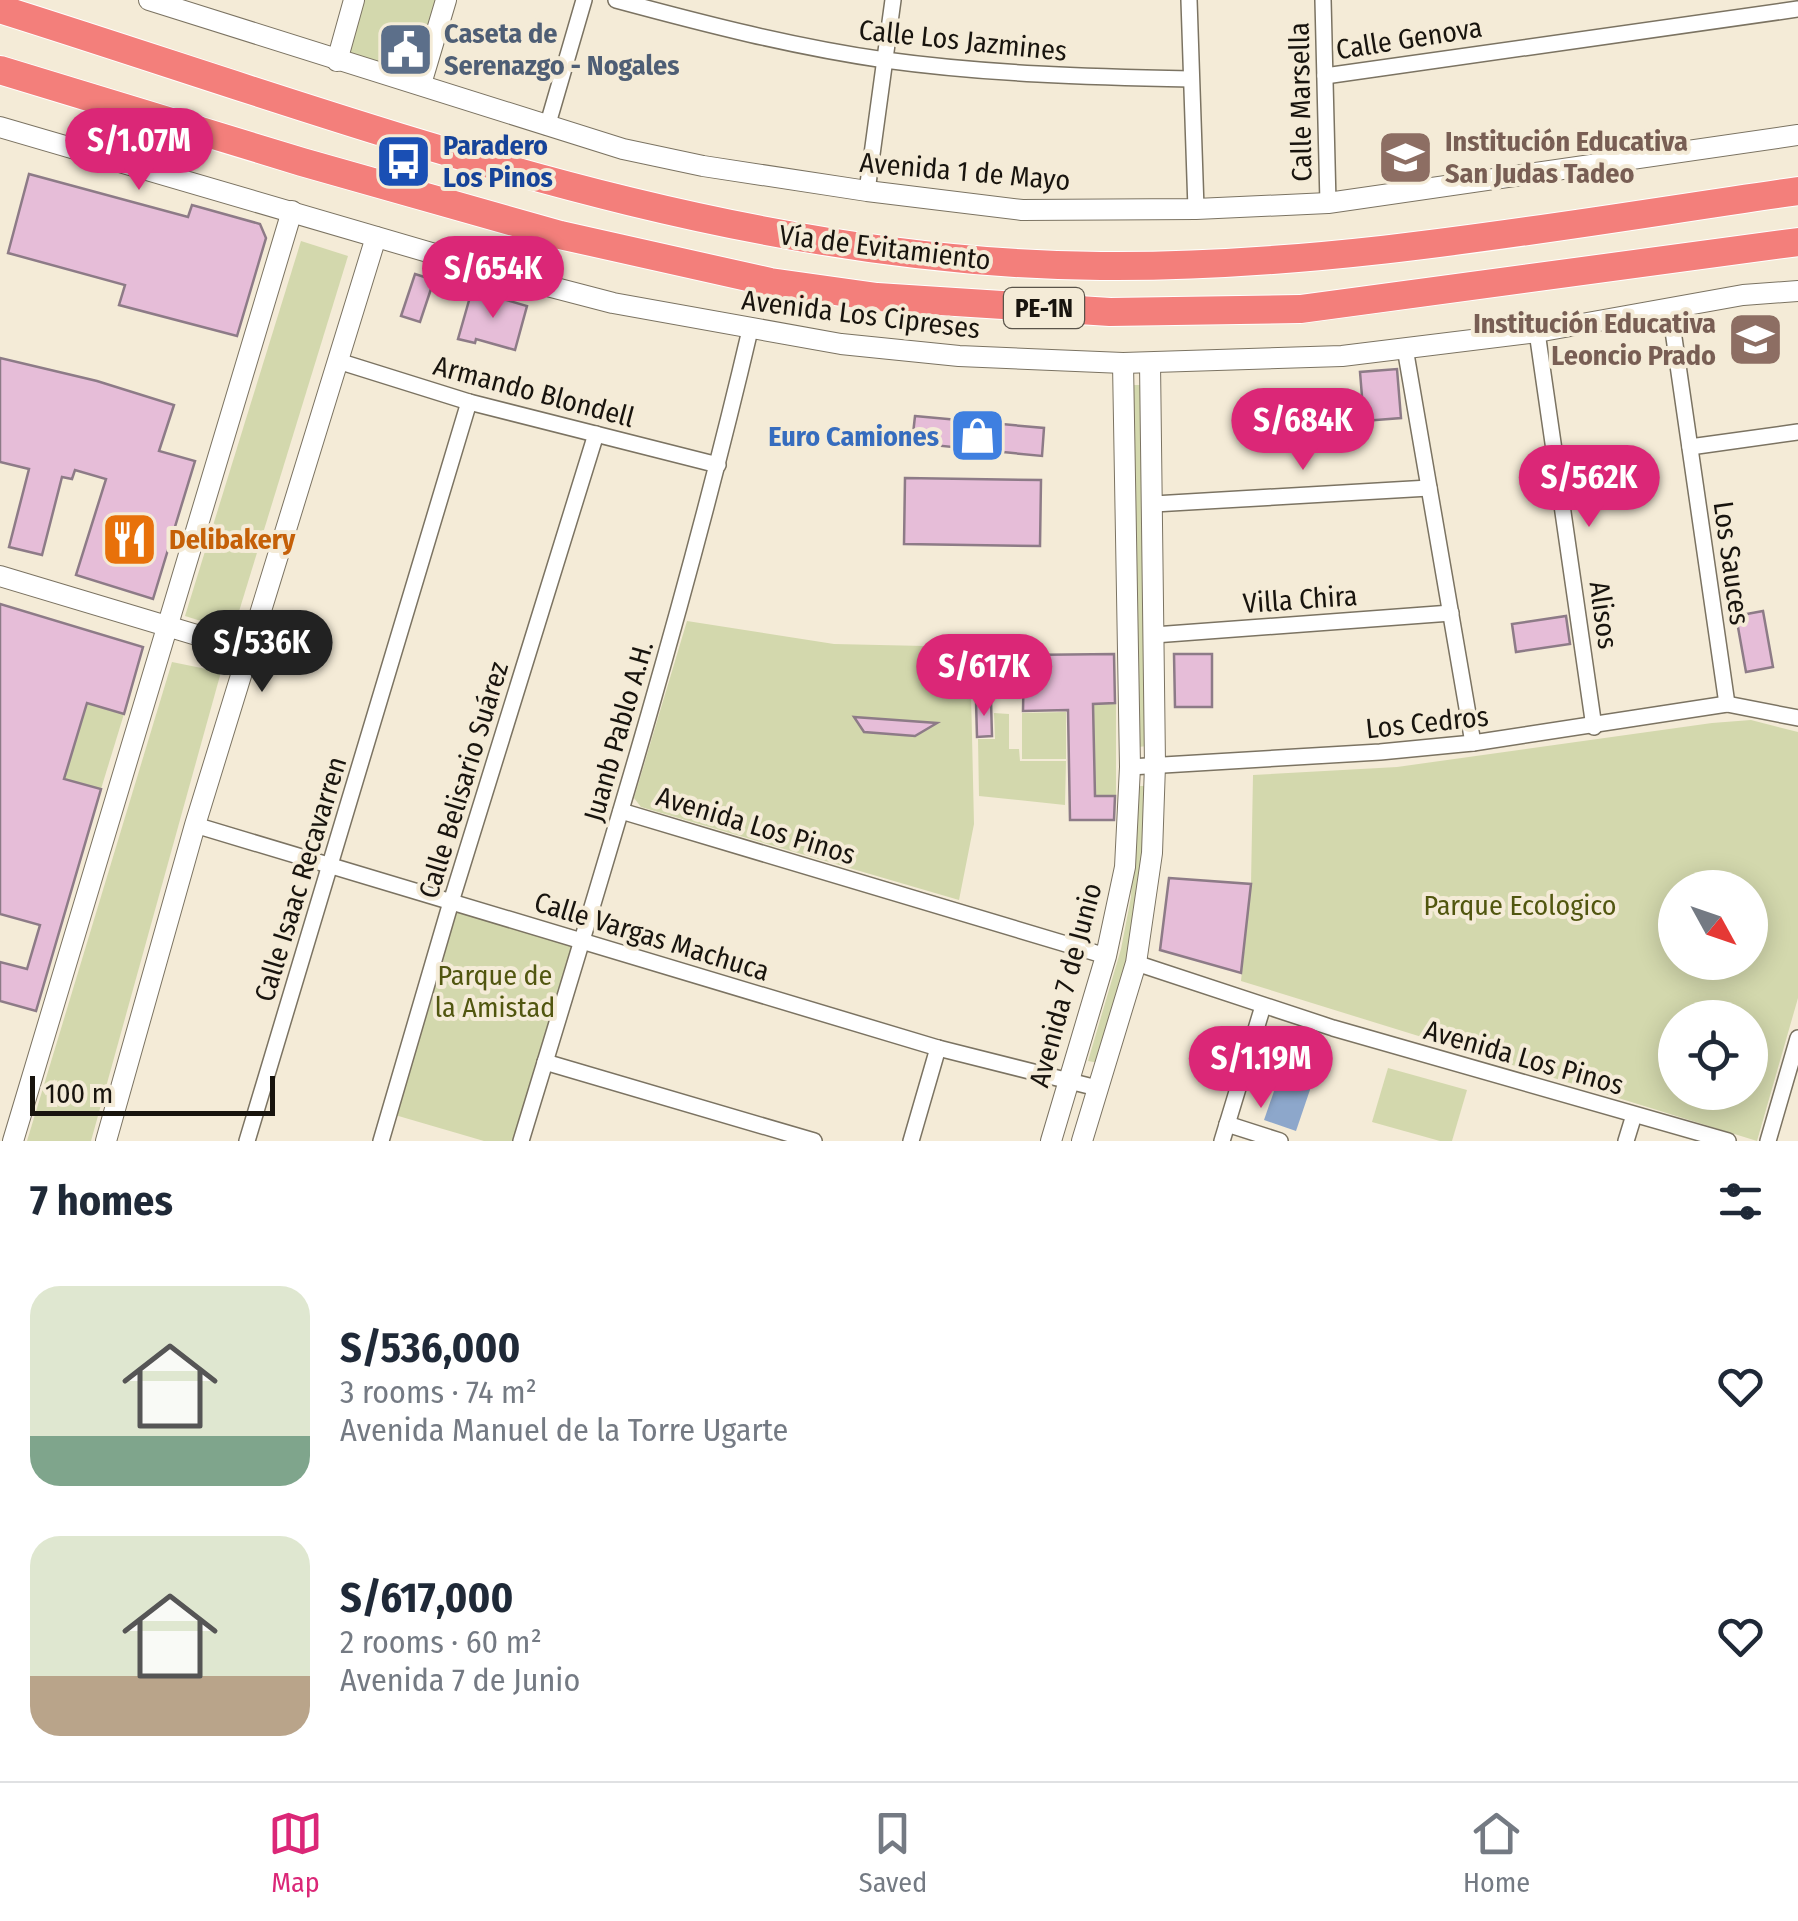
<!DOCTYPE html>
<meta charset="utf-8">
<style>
:root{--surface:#fff;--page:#f2f2f3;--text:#1f2937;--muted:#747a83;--line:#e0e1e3;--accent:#db2777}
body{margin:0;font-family:"Fira Sans Condensed",sans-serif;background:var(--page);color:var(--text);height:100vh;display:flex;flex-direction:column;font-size:38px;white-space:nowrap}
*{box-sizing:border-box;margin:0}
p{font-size:32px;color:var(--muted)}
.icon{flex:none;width:55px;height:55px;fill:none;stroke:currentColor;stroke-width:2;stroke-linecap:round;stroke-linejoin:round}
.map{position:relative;height:1141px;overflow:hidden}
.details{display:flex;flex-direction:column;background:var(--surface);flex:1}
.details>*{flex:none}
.needle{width:65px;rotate:130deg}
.controls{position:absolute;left:1658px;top:870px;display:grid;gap:20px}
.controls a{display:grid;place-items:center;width:110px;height:110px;border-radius:50%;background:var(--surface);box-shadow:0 5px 25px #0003;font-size:50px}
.scale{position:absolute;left:30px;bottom:25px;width:245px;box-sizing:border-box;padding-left:10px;border:5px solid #18140e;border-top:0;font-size:28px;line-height:35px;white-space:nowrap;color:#18140e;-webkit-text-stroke:8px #f4ebd7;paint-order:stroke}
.price{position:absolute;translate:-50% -85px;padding:0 22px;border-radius:35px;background:var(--accent);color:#fff;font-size:32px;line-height:65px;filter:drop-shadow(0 2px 5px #0008)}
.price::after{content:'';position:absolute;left:50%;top:60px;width:30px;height:22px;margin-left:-15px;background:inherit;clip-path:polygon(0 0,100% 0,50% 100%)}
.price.active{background:#222;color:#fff}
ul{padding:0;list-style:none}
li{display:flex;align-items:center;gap:30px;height:250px;padding:0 30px}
li span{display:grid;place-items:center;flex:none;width:280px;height:200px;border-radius:30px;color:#555}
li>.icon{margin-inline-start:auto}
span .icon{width:120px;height:120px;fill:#fffc;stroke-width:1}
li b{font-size:42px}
h2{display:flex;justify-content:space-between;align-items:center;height:120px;padding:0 30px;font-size:42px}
.tab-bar{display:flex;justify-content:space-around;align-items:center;height:140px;border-top:2px solid var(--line);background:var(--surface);font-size:28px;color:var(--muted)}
.tab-bar a{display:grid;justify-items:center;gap:5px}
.tab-bar .active{color:var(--accent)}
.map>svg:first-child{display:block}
.green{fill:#d3d8ad;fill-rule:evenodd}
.water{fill:#8da7cb}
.building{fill:#e6bdd8;stroke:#8d7b87;stroke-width:2.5}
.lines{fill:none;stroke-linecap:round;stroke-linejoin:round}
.minor-casing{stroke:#7b7362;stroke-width:18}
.tertiary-casing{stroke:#7b7362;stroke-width:22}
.motorway-casing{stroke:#fff;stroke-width:30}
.minor{stroke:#fff;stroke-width:15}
.tertiary{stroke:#fff;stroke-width:20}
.motorway{stroke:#f37f7b;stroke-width:28}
.labels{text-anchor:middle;stroke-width:8;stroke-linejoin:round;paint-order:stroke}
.shield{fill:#f4ebd7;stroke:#5a544a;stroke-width:2.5}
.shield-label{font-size:25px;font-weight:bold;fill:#18140e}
.service-label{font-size:28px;font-weight:bold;fill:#4e5e75;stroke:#f4ebd7;text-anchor:start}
.street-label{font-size:28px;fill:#18140e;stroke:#f4ebd7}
.education-label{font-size:28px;font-weight:bold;fill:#785e54;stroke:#f4ebd7;text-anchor:start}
.transit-label{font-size:28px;font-weight:bold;fill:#164399;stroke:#f4ebd7;text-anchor:start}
.shop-label{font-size:28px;font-weight:bold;fill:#366cbe;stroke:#f4ebd7;text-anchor:end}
.food-label{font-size:28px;font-weight:bold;fill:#c56008;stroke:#f4ebd7;text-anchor:start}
.park-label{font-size:28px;fill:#51560f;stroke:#f4ebd7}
</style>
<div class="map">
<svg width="1798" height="1141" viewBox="0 0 1798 1141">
<rect width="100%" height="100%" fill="#f4ebd7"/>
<!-- green -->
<g class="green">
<polygon points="365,0 440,0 417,76 349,54"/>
<polygon points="301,241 348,256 233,631 185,616"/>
<polygon points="1128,385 1143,385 1149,746 1137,747"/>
<polygon points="687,621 834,644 970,647 974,824 959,900 641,807 634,798"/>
<polygon points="172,662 221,672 91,1141 27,1141"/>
<polygon points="87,703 124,714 101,789 64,779"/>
<polygon points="1116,703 1116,796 1095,796 1093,704"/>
<polygon points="1066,712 1066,759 1022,759 1022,713"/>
<polygon points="994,713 1009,714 1009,749 1019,749 1020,761 1066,761 1065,805 979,796 978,739 995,739"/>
<path d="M1751 720 1798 732V998L1757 1141 1241 981 1251 884 1253 775 1397 767 1712 723ZM1675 888H1750V962H1675ZM1675 1018H1750V1092H1675Z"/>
<polygon points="1137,786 1148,786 1147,817 1131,951 1099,1063 1088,1061 1121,949 1131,897"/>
<polygon points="453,907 571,942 572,949 515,1141 484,1141 395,1115"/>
<polygon points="1388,1068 1467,1090 1452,1141 1440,1141 1372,1122"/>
</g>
<!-- water -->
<polygon class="water" points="1283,1065 1315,1075 1296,1131 1264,1120"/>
<!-- building -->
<g class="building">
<polygon points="1420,137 1426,171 1392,177 1387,144"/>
<polygon points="29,174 188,217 192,205 260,224 266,238 237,336 119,305 125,285 8,253"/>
<polygon points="415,274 434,280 420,322 401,316"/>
<polygon points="472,290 527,306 515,350 476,339 475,343 458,339"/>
<polygon points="1761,320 1766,356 1748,358 1743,322"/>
<polygon points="0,358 97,381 174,405 159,451 195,461 153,599 76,575 106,479 75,470 72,479 62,477 42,555 9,547 29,469 0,462"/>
<polygon points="1397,369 1401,418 1364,421 1360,372"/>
<polygon points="915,416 1044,428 1042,456 912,443"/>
<polygon points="905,478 1041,480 1040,546 904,544"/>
<polygon points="0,604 143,647 124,714 87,703 64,779 101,789 36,1011 0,1001 0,962 27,969 40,925 0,914"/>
<polygon points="1763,611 1773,667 1746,672 1736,616"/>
<polygon points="1566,616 1570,644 1516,652 1512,624"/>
<polygon points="1114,654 1115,703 1093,704 1095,796 1115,796 1114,820 1070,820 1068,710 1023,711 1024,655"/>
<polygon points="1174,654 1212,654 1212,707 1175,707"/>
<polygon points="976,701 991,701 992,736 977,737"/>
<polygon points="854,717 937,723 915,736 864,732"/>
<polygon points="1169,878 1251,884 1241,973 1160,950"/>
</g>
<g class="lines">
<defs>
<g id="minor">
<path d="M616 0C705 24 794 47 885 60 987 74 1089 77 1191 79"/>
<polyline points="1189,0 1196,209"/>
<polyline points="1323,0 1328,203"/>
<polyline points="1325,76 1798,9"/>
<polyline points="547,127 584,0"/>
<polyline points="867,191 893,0"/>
<polyline points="1670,310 1727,704"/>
<polyline points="1537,332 1594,727"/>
<polyline points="1405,348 1473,743"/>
<polyline points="338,361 469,402 718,465"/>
<polyline points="1690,447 1798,432"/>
<polyline points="1154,504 1429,488"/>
<polyline points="1154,635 1451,613"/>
<polyline points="1130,767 1380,752 1473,743 1727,704 1798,718"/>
<polyline points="621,811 1106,956"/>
<polyline points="195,825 938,1048 1097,1088"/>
<polyline points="1136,963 1333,1028 1728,1141"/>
<polyline points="545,1062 814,1141"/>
<polyline points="1227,1124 1280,1141"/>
<polyline points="247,1141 469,402"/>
<polyline points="381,1141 451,902 596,434"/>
<path d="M521 1141C603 872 686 604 750 330"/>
<polyline points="911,1141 938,1048"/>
<polyline points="1222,1141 1263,1006"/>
<polyline points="1626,1141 1634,1115"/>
<polyline points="1768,1141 1798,1038"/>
</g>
<g id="tertiary">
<polyline points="149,0 623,149 703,166 867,191 1022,210 1196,209 1328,203 1798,135"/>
<polyline points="337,61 354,0"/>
<polyline points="421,84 446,0"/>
<polyline points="0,127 517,278 613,303 841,344 959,356 1123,363 1342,356 1537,332 1743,295 1798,291"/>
<polyline points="0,576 250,651"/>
<polyline points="13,1141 292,211"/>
<polyline points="106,1141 195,825 376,237"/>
<polyline points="1051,1141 1106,956 1125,867 1130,767 1123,363"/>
<polyline points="1082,1141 1136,963 1152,853 1155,765 1150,363"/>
</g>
<g id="motorway">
<path d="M0 9C359 122 720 263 1101 266 1335 268 1567 224 1798 191"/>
<polyline points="0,70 302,162 560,235 770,282 877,297 1110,312 1300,309 1798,242"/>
</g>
</defs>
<!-- minor casing -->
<use href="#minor" class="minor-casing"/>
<!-- tertiary casing -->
<use href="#tertiary" class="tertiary-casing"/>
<!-- motorway casing -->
<use href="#motorway" class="motorway-casing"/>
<!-- minor -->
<use href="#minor" class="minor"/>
<!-- tertiary -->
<use href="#tertiary" class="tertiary"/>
<!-- motorway -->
<use href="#motorway" class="motorway"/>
</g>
<!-- icons -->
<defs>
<symbol id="civic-square" viewBox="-11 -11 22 22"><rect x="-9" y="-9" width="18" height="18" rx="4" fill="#5c6f8a" stroke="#f4ebd7"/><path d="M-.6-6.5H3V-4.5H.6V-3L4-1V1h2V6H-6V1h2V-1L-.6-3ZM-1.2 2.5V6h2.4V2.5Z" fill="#fff"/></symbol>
<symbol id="school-square" viewBox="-11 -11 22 22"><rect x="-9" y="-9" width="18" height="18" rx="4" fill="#8d6e63" stroke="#f4ebd7"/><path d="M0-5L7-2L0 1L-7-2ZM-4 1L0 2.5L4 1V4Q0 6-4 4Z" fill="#fff"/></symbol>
<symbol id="bus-square" viewBox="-11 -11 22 22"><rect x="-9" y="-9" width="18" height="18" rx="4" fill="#1a4fb4" stroke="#f4ebd7"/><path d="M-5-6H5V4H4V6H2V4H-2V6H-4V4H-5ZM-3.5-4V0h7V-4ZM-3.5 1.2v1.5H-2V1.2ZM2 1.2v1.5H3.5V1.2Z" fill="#fff"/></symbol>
<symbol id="shop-square" viewBox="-11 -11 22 22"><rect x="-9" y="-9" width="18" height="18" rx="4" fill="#3f7fe0" stroke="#f4ebd7"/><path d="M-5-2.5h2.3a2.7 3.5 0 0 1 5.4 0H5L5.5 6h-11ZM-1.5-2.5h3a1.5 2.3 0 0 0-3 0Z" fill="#fff"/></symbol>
<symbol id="restaurant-square" viewBox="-11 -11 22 22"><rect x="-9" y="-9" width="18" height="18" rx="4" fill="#e8710a" stroke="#f4ebd7"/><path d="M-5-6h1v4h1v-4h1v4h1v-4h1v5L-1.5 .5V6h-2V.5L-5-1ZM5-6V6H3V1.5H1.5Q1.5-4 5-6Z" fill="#fff"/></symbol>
</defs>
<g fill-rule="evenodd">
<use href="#civic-square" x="374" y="18" width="63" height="63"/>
<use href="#school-square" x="1374" y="126" width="63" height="63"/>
<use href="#bus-square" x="372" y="130" width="63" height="63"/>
<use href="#school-square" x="1724" y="308" width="63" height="63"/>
<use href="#shop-square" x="946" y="404" width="63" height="63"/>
<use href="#restaurant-square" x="98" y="508" width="63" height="63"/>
</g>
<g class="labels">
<!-- shield labels -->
<rect class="shield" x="1004" y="288" width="80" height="40" rx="8"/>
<g class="shield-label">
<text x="1044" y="317">PE-1N</text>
</g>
<!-- service labels -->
<g class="service-label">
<text x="444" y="43">Caseta de<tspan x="444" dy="32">Serenazgo - Nogales</tspan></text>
</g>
<!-- street labels -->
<g class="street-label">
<text transform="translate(1409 38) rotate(-9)" y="10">Calle Genova</text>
<text transform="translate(963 40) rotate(6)" y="10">Calle Los Jazmines</text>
<text transform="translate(1300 102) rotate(-91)" y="10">Calle Marsella</text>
<text transform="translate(965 171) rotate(5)" y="10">Avenida 1 de Mayo</text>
<text transform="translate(885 247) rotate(7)" y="10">Vía de Evitamiento</text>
<text transform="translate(861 314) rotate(7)" y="10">Avenida Los Cipreses</text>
<text transform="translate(534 391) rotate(15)" y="10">Armando Blondell</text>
<text transform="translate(1732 563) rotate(82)" y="10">Los Sauces</text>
<text transform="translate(1300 599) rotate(-4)" y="10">Villa Chira</text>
<text transform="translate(1604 615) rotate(82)" y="10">Alisos</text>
<text transform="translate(1427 722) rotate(-6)" y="10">Los Cedros</text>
<text transform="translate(618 731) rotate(-74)" y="10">Juanb Pablo A.H.</text>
<text transform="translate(463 780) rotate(-73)" y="10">Calle Belisario Suárez</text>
<text transform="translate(756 825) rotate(17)" y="10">Avenida Los Pinos</text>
<text transform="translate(300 879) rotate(-73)" y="10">Calle Isaac Recavarren</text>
<text transform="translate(652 936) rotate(17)" y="10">Calle Vargas Machuca</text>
<text transform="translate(1065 985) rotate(-75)" y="10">Avenida 7 de Junio</text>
<text transform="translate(1524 1057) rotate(16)" y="10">Avenida Los Pinos</text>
</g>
<!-- education labels -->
<g class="education-label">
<text x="1445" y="151">Institución Educativa<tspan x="1445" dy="32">San Judas Tadeo</tspan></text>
<text x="1716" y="333" text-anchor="end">Institución Educativa<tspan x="1716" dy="32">Leoncio Prado</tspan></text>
</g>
<!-- transit labels -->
<g class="transit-label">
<text x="443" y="155">Paradero<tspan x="443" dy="32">Los Pinos</tspan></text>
</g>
<!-- shop labels -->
<g class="shop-label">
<text x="939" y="446">Euro Camiones</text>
</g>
<!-- food labels -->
<g class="food-label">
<text x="169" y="549">Delibakery</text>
</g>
<!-- park labels -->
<g class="park-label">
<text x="1520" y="915">Parque Ecologico</text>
<text x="495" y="985">Parque de<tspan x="495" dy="32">la Amistad</tspan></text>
</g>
</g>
</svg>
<div class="controls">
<a><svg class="needle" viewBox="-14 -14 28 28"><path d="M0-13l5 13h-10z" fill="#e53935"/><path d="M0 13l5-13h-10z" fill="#747a83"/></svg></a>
<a><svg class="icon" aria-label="locate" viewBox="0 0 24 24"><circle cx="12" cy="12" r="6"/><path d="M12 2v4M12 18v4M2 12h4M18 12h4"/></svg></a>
</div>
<div class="scale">100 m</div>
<b class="price" style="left:139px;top:193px">S/1.07M</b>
<b class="price" style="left:493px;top:321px">S/654K</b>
<b class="price" style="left:1303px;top:473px">S/684K</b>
<b class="price" style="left:1589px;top:530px">S/562K</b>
<b class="price active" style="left:262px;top:695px">S/536K</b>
<b class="price" style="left:984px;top:719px">S/617K</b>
<b class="price" style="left:1261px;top:1111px">S/1.19M</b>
</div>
<section class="details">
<h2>7 homes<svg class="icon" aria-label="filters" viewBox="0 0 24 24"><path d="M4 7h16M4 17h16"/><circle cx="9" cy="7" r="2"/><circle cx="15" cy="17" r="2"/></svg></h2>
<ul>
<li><span style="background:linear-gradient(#dfe7d0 75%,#7fa58c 0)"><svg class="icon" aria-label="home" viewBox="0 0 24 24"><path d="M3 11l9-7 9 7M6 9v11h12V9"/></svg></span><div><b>S/536,000</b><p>3 rooms · 74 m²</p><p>Avenida Manuel de la Torre Ugarte</p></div><svg class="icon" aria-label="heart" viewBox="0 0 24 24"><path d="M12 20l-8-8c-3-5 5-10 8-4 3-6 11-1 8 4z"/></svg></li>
<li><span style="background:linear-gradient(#dfe7d0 70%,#b9a48a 0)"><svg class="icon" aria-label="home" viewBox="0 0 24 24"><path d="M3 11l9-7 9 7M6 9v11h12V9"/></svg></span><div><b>S/617,000</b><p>2 rooms · 60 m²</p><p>Avenida 7 de Junio</p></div><svg class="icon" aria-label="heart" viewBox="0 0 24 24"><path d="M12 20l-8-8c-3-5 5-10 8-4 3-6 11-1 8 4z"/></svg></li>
</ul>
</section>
<nav class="tab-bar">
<a class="active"><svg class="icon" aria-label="map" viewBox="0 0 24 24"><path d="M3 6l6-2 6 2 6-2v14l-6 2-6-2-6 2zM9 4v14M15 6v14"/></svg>Map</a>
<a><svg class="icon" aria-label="saved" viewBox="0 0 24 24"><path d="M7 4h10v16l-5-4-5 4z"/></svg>Saved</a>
<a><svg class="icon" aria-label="home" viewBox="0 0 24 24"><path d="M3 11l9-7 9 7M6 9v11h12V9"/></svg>Home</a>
</nav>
